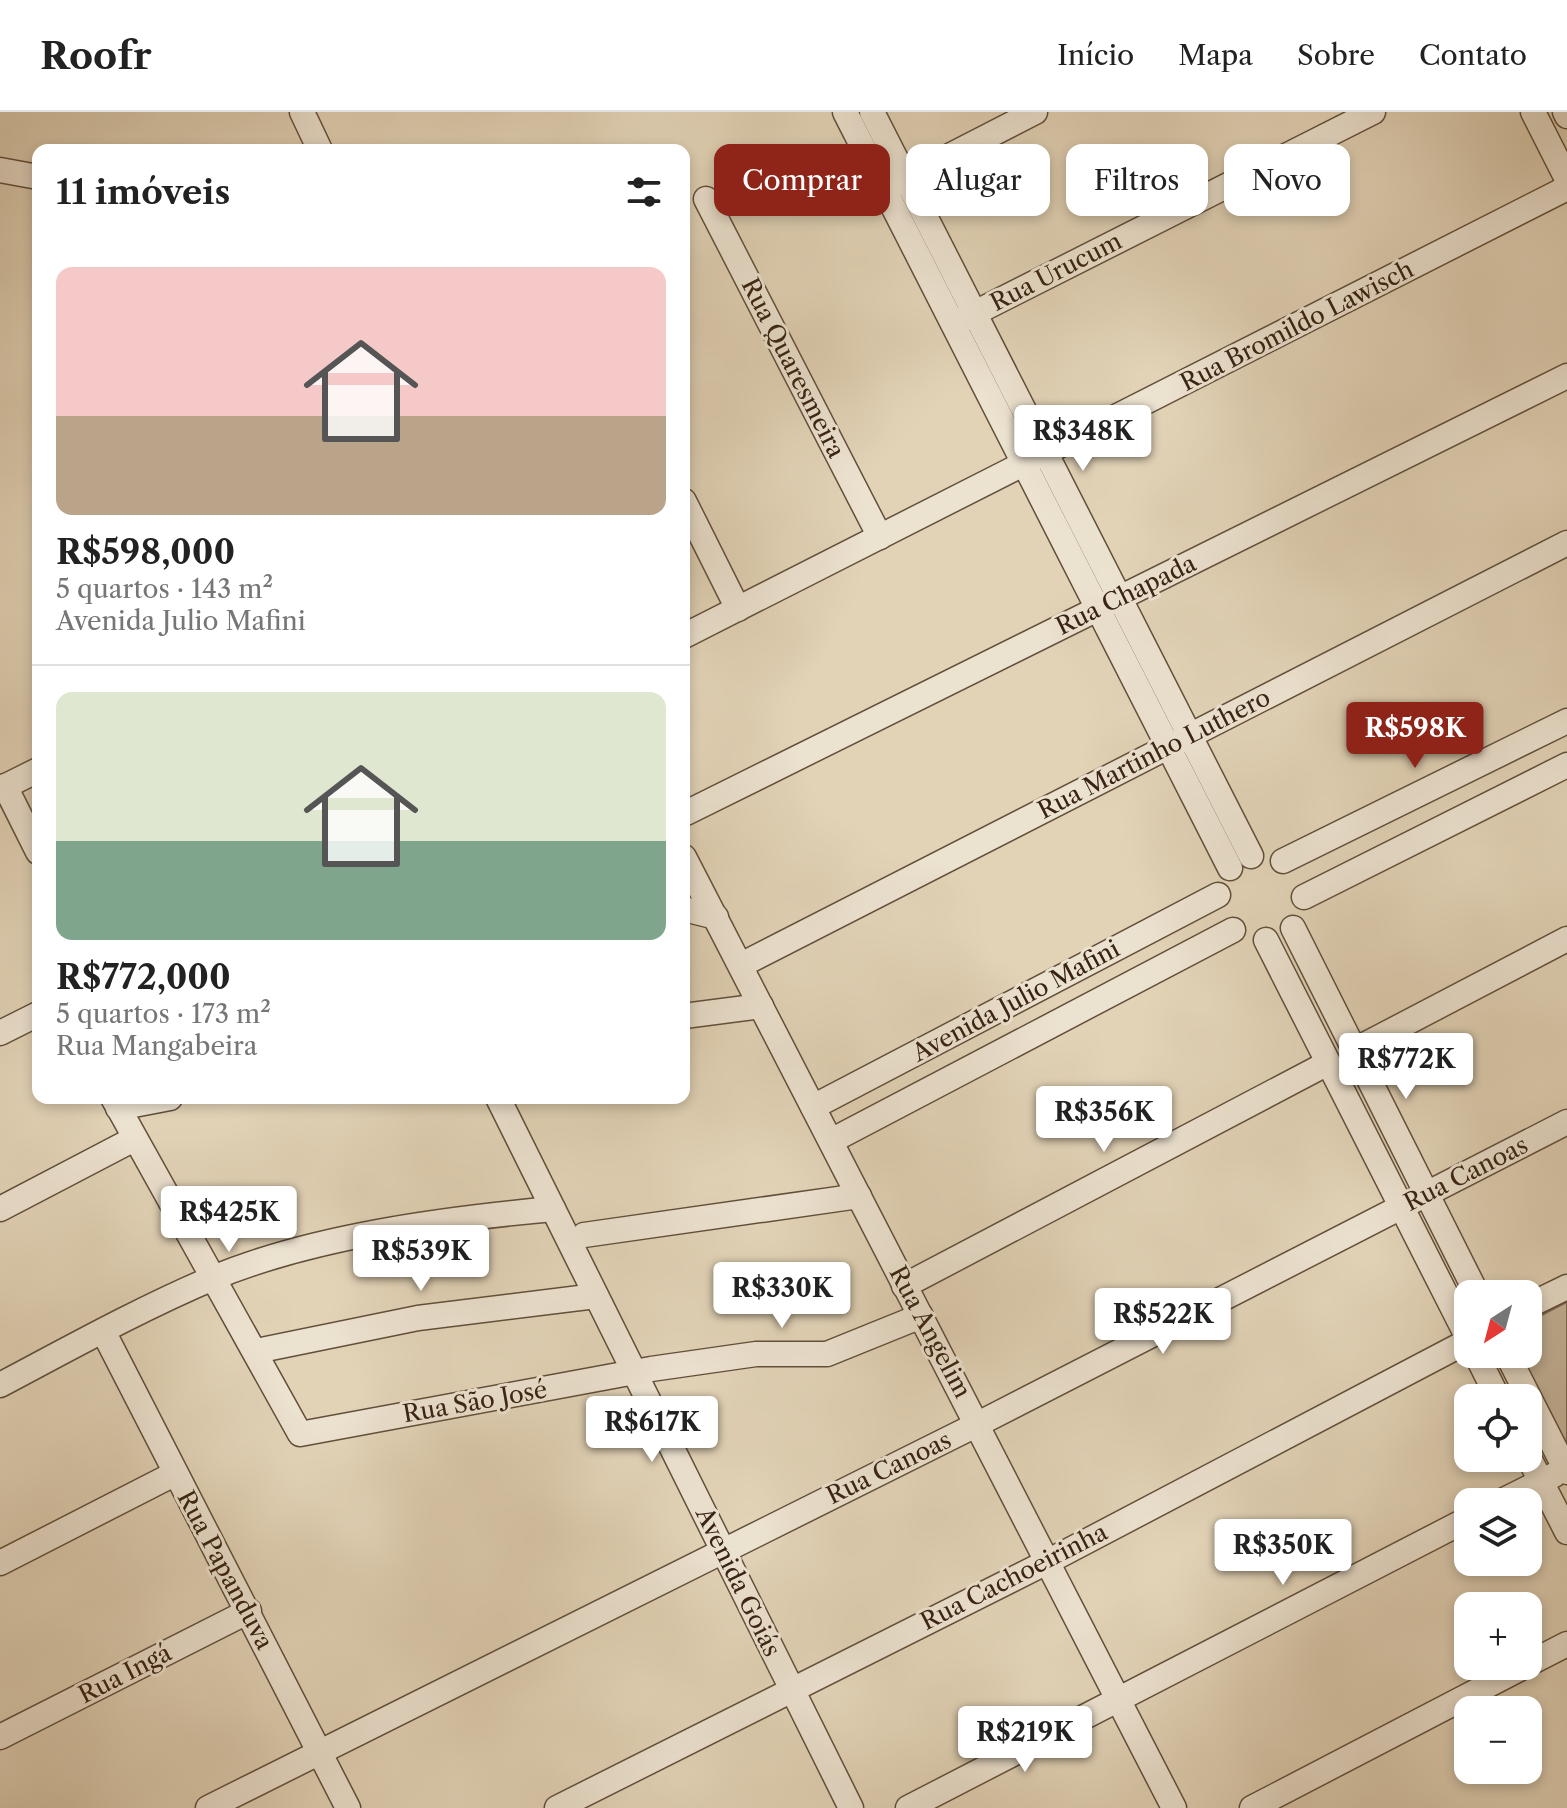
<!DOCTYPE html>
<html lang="pt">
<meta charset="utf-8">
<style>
:root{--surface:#fff;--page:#f2f2f2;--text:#222;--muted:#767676;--line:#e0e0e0;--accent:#8f2418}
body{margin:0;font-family:"Libre Caslon Text",serif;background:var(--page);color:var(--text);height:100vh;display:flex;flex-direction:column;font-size:30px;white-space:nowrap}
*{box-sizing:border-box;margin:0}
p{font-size:26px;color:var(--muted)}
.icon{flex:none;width:44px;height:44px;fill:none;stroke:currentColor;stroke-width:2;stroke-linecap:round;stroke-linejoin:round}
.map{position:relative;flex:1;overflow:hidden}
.sheet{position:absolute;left:32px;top:32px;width:658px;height:960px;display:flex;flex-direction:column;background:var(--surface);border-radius:16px;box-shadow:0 4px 12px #0003}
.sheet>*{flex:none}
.banner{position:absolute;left:714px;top:32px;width:732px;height:72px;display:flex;gap:16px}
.needle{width:52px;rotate:216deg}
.tools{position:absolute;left:1454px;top:1168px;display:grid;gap:16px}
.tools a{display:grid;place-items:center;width:88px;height:88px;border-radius:16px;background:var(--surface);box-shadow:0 4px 12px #0003;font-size:40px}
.price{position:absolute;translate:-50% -68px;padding:0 18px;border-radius:8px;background:#fff;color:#222;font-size:26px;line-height:52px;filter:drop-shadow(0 2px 4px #0008)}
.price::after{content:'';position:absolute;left:50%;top:48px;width:24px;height:18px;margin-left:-12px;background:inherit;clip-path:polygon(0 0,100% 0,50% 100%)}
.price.on{background:var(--accent);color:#fff}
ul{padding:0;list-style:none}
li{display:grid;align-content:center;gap:16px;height:424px;padding:0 24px}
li+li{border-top:2px solid var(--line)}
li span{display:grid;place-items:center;height:248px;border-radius:16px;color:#555}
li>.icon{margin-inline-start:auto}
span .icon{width:144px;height:144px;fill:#fffc;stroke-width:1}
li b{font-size:34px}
h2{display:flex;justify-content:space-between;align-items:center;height:96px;padding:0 24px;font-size:34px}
.pill{padding:0 28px;border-radius:16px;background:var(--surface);box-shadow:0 4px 12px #0003;font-size:28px;line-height:72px}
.pill.on{background:var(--accent);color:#fff}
header{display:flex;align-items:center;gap:48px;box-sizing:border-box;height:112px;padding:0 40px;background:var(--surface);border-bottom:2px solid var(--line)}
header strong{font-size:38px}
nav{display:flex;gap:44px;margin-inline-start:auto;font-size:28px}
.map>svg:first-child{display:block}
.green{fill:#c5b59b;stroke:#7e6c56;stroke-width:2}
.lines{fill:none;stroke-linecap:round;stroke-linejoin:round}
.minor-casing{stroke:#624f3b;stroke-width:27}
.minor{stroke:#ece2d0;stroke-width:24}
.labels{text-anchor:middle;stroke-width:6;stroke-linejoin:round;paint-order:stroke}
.street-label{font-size:24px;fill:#382312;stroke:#ece2d0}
</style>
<header>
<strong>Roofr</strong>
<nav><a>Início</a><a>Mapa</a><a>Sobre</a><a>Contato</a></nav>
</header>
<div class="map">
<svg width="1567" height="1696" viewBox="0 0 1567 1696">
<rect width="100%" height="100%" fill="#e2d3b7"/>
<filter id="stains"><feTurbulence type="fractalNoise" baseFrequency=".0025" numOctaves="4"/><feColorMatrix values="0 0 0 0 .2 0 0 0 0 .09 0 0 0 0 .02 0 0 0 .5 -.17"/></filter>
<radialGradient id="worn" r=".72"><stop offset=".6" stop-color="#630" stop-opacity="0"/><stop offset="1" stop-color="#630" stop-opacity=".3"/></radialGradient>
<!-- green -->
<polygon class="green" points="1567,1190 1567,1340 1511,1242 1528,1242 1528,1210"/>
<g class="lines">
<defs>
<g id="minor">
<polyline points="302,0 320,38"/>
<polyline points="845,0 1230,756"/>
<polyline points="872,0 1251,744"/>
<polyline points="1533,0 1567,67"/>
<polyline points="1565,0 1567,4"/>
<polyline points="0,58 38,65"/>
<polyline points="891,74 1035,0"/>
<polyline points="706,87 880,425"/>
<polyline points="961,208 1373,0"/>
<polyline points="684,389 738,497"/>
<polyline points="684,524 1567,76"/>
<polyline points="5,674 38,740"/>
<polyline points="0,677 38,658"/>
<polyline points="684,702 1567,264"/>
<polyline points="684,745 1174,1696"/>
<polyline points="1283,749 1567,609"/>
<polyline points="1304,785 1567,653"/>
<polyline points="684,797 716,805"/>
<polyline points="1293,816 1477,1182"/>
<polyline points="1266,828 1468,1226"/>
<polyline points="741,853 1567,431"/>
<polyline points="684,904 761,894"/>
<polyline points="0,921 38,902"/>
<polyline points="1353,939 1567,827"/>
<polyline points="113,986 300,1322 651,1257 756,1242 827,1242 921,1204"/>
<polyline points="498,986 851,1696"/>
<polyline points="813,995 1218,783"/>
<polyline points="118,996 170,986"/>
<polyline points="831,1029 1233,818"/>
<polyline points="0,1097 134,1027"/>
<polyline points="584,1123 859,1084"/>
<polyline points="904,1174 1326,952"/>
<polyline points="1528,1194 1567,1175"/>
<polyline points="103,1219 348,1696"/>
<polyline points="256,1239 418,1206 596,1184"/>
<polyline points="1476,1242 1498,1286"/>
<polyline points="1507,1242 1567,1360"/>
<path d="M0 1273C70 1236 140 1197 213 1166 314 1124 445 1107 553 1097"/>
<polyline points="1528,1344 1567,1420"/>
<polyline points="1500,1390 1554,1363"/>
<polyline points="0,1451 174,1362"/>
<polyline points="1528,1552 1567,1532"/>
<polyline points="0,1625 249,1499"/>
<polyline points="208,1696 978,1312 1567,1010"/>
<polyline points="557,1696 1049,1449 1468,1229"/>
<polyline points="908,1696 1468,1407"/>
<polyline points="1252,1696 1525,1554"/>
</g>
</defs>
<!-- minor casing -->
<use href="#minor" class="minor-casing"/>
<!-- minor -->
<use href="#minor" class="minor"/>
</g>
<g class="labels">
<!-- street labels -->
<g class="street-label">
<text transform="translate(1056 160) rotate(-27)" y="8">Rua Urucum</text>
<text transform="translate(1297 214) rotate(-27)" y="8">Rua Bromildo Lawisch</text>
<text transform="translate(793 256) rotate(63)" y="8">Rua Quaresmeira</text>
<text transform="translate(1126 483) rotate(-26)" y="8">Rua Chapada</text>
<text transform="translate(1154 642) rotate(-27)" y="8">Rua Martinho Luthero</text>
<text transform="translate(1016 889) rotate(-28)" y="8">Avenida Julio Mafini</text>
<text transform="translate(1466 1062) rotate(-27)" y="8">Rua Canoas</text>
<text transform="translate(930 1220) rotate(62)" y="8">Rua Angelim</text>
<text transform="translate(475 1290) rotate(-10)" y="8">Rua São José</text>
<text transform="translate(889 1356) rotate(-26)" y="8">Rua Canoas</text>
<text transform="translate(225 1458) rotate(62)" y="8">Rua Papanduva</text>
<text transform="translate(1014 1465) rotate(-27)" y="8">Rua Cachoeirinha</text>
<text transform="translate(738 1470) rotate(64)" y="8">Avenida Goiás</text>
<text transform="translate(125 1562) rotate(-27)" y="8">Rua Ingá</text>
</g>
</g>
<rect width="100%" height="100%" filter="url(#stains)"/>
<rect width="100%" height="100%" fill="url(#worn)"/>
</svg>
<div class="tools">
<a><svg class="needle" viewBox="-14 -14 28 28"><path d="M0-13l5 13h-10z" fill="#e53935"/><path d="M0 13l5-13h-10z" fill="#767676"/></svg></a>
<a><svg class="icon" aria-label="locate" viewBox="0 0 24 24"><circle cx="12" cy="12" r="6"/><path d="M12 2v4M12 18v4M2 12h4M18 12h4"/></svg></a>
<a><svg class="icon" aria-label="layers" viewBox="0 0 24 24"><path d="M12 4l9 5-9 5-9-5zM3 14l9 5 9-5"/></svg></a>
<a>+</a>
<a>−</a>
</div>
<b class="price" style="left:1083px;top:361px">R$348K</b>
<b class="price on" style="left:1415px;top:658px">R$598K</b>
<b class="price" style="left:1406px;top:989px">R$772K</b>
<b class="price" style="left:1104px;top:1042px">R$356K</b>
<b class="price" style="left:229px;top:1142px">R$425K</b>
<b class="price" style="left:421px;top:1181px">R$539K</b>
<b class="price" style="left:782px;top:1218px">R$330K</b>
<b class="price" style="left:1163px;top:1244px">R$522K</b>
<b class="price" style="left:652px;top:1352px">R$617K</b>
<b class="price" style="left:1283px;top:1475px">R$350K</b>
<b class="price" style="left:1025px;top:1662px">R$219K</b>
<div class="banner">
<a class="pill on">Comprar</a>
<a class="pill">Alugar</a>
<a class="pill">Filtros</a>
<a class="pill">Novo</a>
</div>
<section class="sheet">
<h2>11 imóveis<svg class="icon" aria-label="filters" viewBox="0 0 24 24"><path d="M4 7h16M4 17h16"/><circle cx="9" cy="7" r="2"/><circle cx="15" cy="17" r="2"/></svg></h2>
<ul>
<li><span style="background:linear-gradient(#f6c9c9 60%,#b9a48a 0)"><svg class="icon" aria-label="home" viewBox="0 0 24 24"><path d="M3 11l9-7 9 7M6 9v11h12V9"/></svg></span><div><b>R$598,000</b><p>5 quartos · 143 m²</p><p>Avenida Julio Mafini</p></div></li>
<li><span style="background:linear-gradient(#dfe7d0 60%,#7fa58c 0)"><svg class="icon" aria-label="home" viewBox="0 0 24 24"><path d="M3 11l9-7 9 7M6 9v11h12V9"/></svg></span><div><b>R$772,000</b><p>5 quartos · 173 m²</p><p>Rua Mangabeira</p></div></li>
</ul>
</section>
</div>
